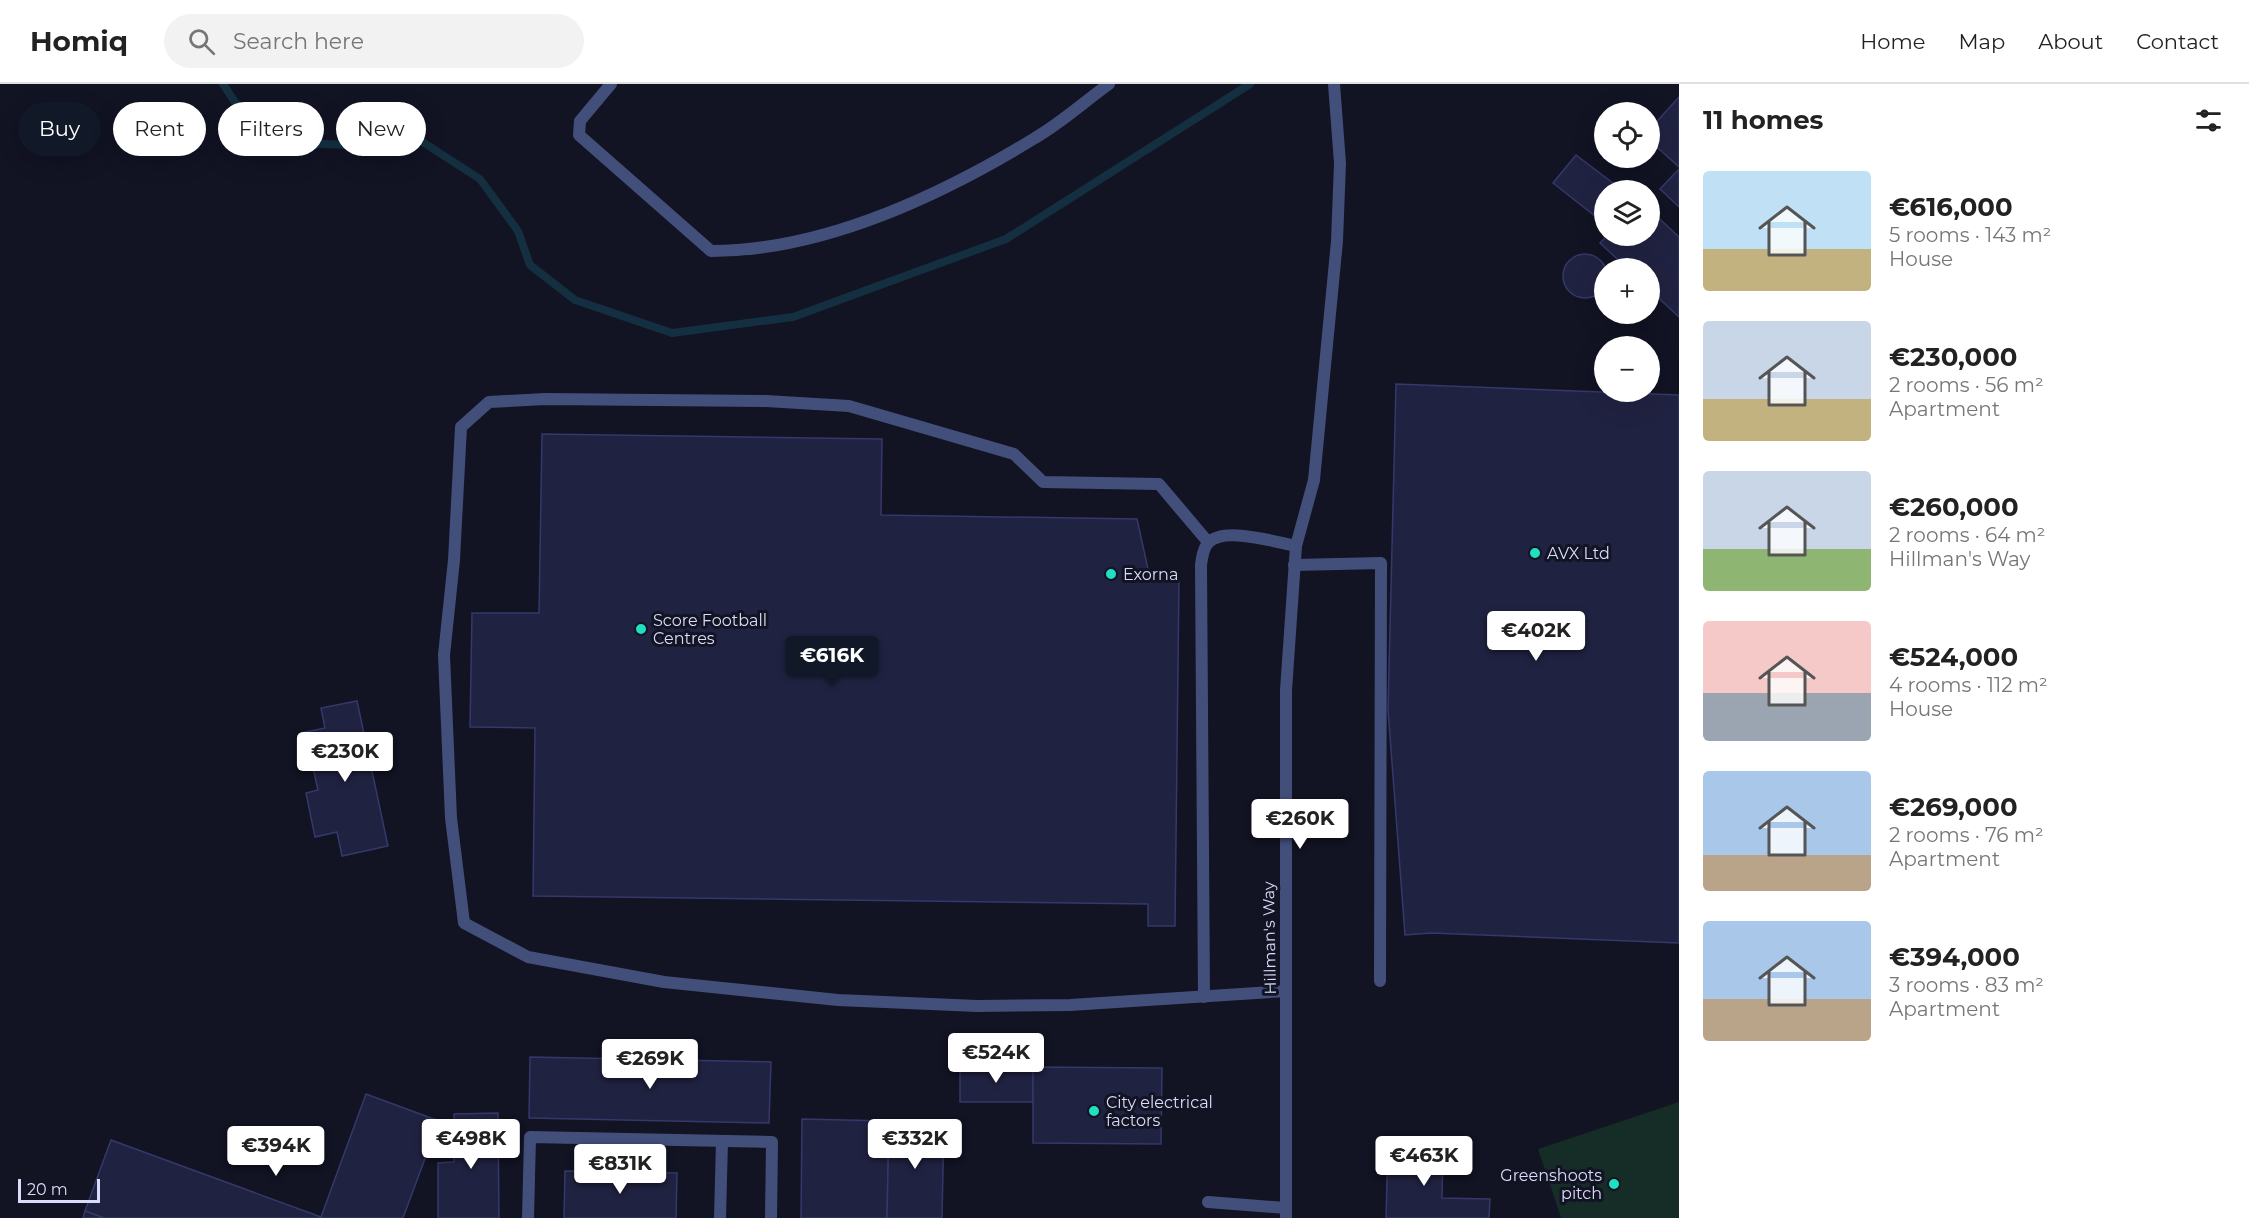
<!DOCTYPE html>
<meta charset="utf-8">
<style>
:root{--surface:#fff;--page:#f2f2f2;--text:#222;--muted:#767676;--line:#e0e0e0;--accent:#111827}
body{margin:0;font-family:Montserrat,sans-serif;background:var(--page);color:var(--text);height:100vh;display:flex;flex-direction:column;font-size:22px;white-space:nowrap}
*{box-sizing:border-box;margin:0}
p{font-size:20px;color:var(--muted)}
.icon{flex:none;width:33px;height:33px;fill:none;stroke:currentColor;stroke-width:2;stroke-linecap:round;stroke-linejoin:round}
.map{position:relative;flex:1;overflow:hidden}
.panel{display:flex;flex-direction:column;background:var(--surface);width:570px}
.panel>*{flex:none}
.hud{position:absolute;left:18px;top:18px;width:570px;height:54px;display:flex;gap:12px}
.fabs{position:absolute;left:1594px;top:18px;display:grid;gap:12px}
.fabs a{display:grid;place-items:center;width:66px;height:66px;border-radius:50%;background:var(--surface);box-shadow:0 6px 24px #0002;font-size:30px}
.scale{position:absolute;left:18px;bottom:15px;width:82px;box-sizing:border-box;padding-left:6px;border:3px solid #d9ddfa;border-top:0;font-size:16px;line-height:21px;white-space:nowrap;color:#d9ddfa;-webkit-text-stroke:4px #121323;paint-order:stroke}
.price{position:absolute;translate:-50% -51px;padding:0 14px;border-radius:6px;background:#fff;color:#222;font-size:20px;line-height:39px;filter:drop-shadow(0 2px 3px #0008)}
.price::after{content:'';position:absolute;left:50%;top:36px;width:18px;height:14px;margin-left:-9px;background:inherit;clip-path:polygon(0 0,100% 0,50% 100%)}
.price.active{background:var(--accent);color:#fff}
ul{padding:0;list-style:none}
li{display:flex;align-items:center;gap:18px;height:150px;padding:0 24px}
li span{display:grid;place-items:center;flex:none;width:168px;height:120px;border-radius:6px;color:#555}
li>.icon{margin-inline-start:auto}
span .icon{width:72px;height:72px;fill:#fffc;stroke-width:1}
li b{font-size:26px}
h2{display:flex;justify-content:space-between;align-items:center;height:72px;padding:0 24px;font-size:26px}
.pill{padding:0 21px;border-radius:27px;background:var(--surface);box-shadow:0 6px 24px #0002;font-size:21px;line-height:54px}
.pill.active{background:var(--accent);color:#fff}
header{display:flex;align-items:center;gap:36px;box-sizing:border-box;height:84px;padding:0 30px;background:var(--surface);border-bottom:2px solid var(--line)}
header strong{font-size:28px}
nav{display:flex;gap:33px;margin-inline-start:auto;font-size:21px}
.search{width:420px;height:54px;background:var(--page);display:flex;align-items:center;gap:15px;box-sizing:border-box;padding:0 21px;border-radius:33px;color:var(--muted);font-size:22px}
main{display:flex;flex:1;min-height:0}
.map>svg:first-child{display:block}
.green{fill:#162c26}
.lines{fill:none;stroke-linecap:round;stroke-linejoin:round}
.stream{stroke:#132f40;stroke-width:8}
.building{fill:#202241;stroke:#35386a;stroke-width:1.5}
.service{stroke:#434f7b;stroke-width:12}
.minor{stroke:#434f7b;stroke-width:12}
.poi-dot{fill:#20dfc2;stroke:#121323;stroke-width:2}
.labels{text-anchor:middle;stroke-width:6;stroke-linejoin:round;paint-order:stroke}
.poi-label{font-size:16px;fill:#d9ddfa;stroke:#121323;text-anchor:start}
.street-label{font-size:16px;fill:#d9ddfa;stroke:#121323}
</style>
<header>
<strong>Homiq</strong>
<div class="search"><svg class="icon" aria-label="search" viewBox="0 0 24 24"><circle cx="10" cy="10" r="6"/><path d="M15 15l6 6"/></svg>Search here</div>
<nav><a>Home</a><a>Map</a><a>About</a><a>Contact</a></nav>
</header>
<main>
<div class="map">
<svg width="1679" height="1134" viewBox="0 0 1679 1134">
<rect width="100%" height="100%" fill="#121323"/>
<!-- green -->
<polygon class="green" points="1679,1018 1679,1134 1561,1134 1538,1065"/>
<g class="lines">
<!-- stream -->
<polyline class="stream" points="223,0 253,45 297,59 352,61 421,57 480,95 518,147 530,181 575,216 672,249 793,233 1006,155 1250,0"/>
</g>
<!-- building -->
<g class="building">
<polygon points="1679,13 1679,83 1650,57 1650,45"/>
<polygon points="1576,71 1622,106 1605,106 1605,140 1553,99"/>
<polygon points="1679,85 1679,123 1660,105"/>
<polygon points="1650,126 1679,153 1679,233 1650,206 1650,184 1627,184 1600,159 1607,152 1650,152"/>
<circle cx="1585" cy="192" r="22"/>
<polygon points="1396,300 1679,311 1679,859 1431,849 1405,851 1388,626"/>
<polygon points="542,350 882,355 881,431 1137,435 1148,485 1179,496 1175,842 1148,842 1148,820 533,812 535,644 470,643 472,529 539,529"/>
<polygon points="357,617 388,762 342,772 337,748 315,753 306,709 318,706 305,648 325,644 321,624"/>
<polygon points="530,973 771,978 769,1039 529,1034"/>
<rect x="960" y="983" width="73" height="35"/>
<polygon points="1033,983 1162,984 1161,1060 1033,1059"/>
<polygon points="366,1010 439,1037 403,1134 104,1134 85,1127 111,1056 321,1133"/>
<polygon points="498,1029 499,1134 438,1134 438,1079 454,1078 454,1030"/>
<polygon points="802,1035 889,1037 887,1134 801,1134"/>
<polygon points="889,1037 944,1038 942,1134 887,1134"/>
<polygon points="1388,1061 1443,1063 1442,1114 1490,1115 1489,1134 1386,1134"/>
<polygon points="565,1087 677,1089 676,1134 564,1134"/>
<polygon points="85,1127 104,1134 83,1134"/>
</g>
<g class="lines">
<!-- service -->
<g class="service">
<path d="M611 0 580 37 579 51 711 167C824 167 940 112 1035 54 1061 39 1084 18 1109 0"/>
<polyline points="1314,396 1337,157 1340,79 1334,0"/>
<polyline points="1208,458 1159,400 1043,398 1014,370 849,322 766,317 545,315 489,318 461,343 454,476 444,571 451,734 464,839 528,873 664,898 838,916 977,922 1070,921 1286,907"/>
<polyline points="1294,481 1381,479 1380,897"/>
<path d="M1204 913 1201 481C1202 473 1203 465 1208 459 1224 442 1275 458 1296 462"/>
<polyline points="1208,1118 1286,1124"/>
<polyline points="528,1134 530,1053 772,1058 771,1134"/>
<polyline points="720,1134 722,1057"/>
</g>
<!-- minor -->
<polyline class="minor" points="1286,1134 1286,606 1296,462 1314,396"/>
</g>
<!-- markers -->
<g class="poi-dot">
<circle cx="1535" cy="469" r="6"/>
<circle cx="1111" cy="490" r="6"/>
<circle cx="641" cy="545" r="6"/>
<circle cx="1094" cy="1027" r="6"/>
<circle cx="1614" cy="1100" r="6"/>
</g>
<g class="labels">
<!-- poi labels -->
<g class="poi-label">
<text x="1547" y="475">AVX Ltd</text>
<text x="1123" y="496">Exorna</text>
<text x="653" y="542">Score Football<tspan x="653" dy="18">Centres</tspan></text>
<text x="1106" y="1024">City electrical<tspan x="1106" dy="18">factors</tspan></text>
<text x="1602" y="1097" text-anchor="end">Greenshoots<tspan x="1602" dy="18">pitch</tspan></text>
</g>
<!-- street labels -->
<g class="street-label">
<text transform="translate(1269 854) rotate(-91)" y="6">Hillman's Way</text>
</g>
</g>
</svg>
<div class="fabs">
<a><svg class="icon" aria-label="locate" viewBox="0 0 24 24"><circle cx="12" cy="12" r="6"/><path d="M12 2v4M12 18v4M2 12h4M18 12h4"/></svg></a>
<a><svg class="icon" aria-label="layers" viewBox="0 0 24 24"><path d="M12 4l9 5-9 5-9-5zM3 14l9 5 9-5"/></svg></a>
<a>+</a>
<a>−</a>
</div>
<div class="scale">20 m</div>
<b class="price" style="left:1536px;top:578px">€402K</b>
<b class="price active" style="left:832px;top:603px">€616K</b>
<b class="price" style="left:345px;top:699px">€230K</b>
<b class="price" style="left:1300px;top:766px">€260K</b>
<b class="price" style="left:996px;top:1000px">€524K</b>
<b class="price" style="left:650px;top:1006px">€269K</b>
<b class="price" style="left:471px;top:1086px">€498K</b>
<b class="price" style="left:915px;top:1086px">€332K</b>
<b class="price" style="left:276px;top:1093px">€394K</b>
<b class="price" style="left:1424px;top:1103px">€463K</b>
<b class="price" style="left:620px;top:1111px">€831K</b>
<div class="hud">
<a class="pill active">Buy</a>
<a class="pill">Rent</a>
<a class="pill">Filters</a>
<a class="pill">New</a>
</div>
</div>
<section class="panel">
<h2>11 homes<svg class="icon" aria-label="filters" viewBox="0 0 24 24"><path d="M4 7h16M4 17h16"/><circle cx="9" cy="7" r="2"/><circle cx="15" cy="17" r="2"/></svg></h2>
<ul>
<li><span style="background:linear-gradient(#bfe0f5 65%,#c2b280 0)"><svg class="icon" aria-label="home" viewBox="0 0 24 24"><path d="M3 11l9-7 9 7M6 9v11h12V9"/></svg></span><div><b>€616,000</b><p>5 rooms · 143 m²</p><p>House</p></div></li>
<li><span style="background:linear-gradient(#c9d6e8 65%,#c2b280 0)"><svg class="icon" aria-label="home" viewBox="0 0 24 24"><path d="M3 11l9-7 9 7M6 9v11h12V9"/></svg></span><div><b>€230,000</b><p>2 rooms · 56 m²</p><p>Apartment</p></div></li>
<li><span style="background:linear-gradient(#c9d6e8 65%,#8fb573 0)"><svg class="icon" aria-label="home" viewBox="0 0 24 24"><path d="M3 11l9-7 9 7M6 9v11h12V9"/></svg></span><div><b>€260,000</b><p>2 rooms · 64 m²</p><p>Hillman's Way</p></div></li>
<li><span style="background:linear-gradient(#f6c9c9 60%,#9aa5b1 0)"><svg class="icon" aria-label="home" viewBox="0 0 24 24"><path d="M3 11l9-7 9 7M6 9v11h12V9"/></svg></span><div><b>€524,000</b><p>4 rooms · 112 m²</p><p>House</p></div></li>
<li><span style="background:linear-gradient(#a9c7e8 70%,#b9a48a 0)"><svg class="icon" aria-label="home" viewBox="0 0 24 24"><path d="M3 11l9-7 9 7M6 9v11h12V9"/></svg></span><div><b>€269,000</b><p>2 rooms · 76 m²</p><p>Apartment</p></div></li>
<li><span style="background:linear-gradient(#a9c7e8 65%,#b9a48a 0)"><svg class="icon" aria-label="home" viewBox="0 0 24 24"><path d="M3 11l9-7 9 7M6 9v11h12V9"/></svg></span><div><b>€394,000</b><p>3 rooms · 83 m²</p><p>Apartment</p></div></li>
</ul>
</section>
</main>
